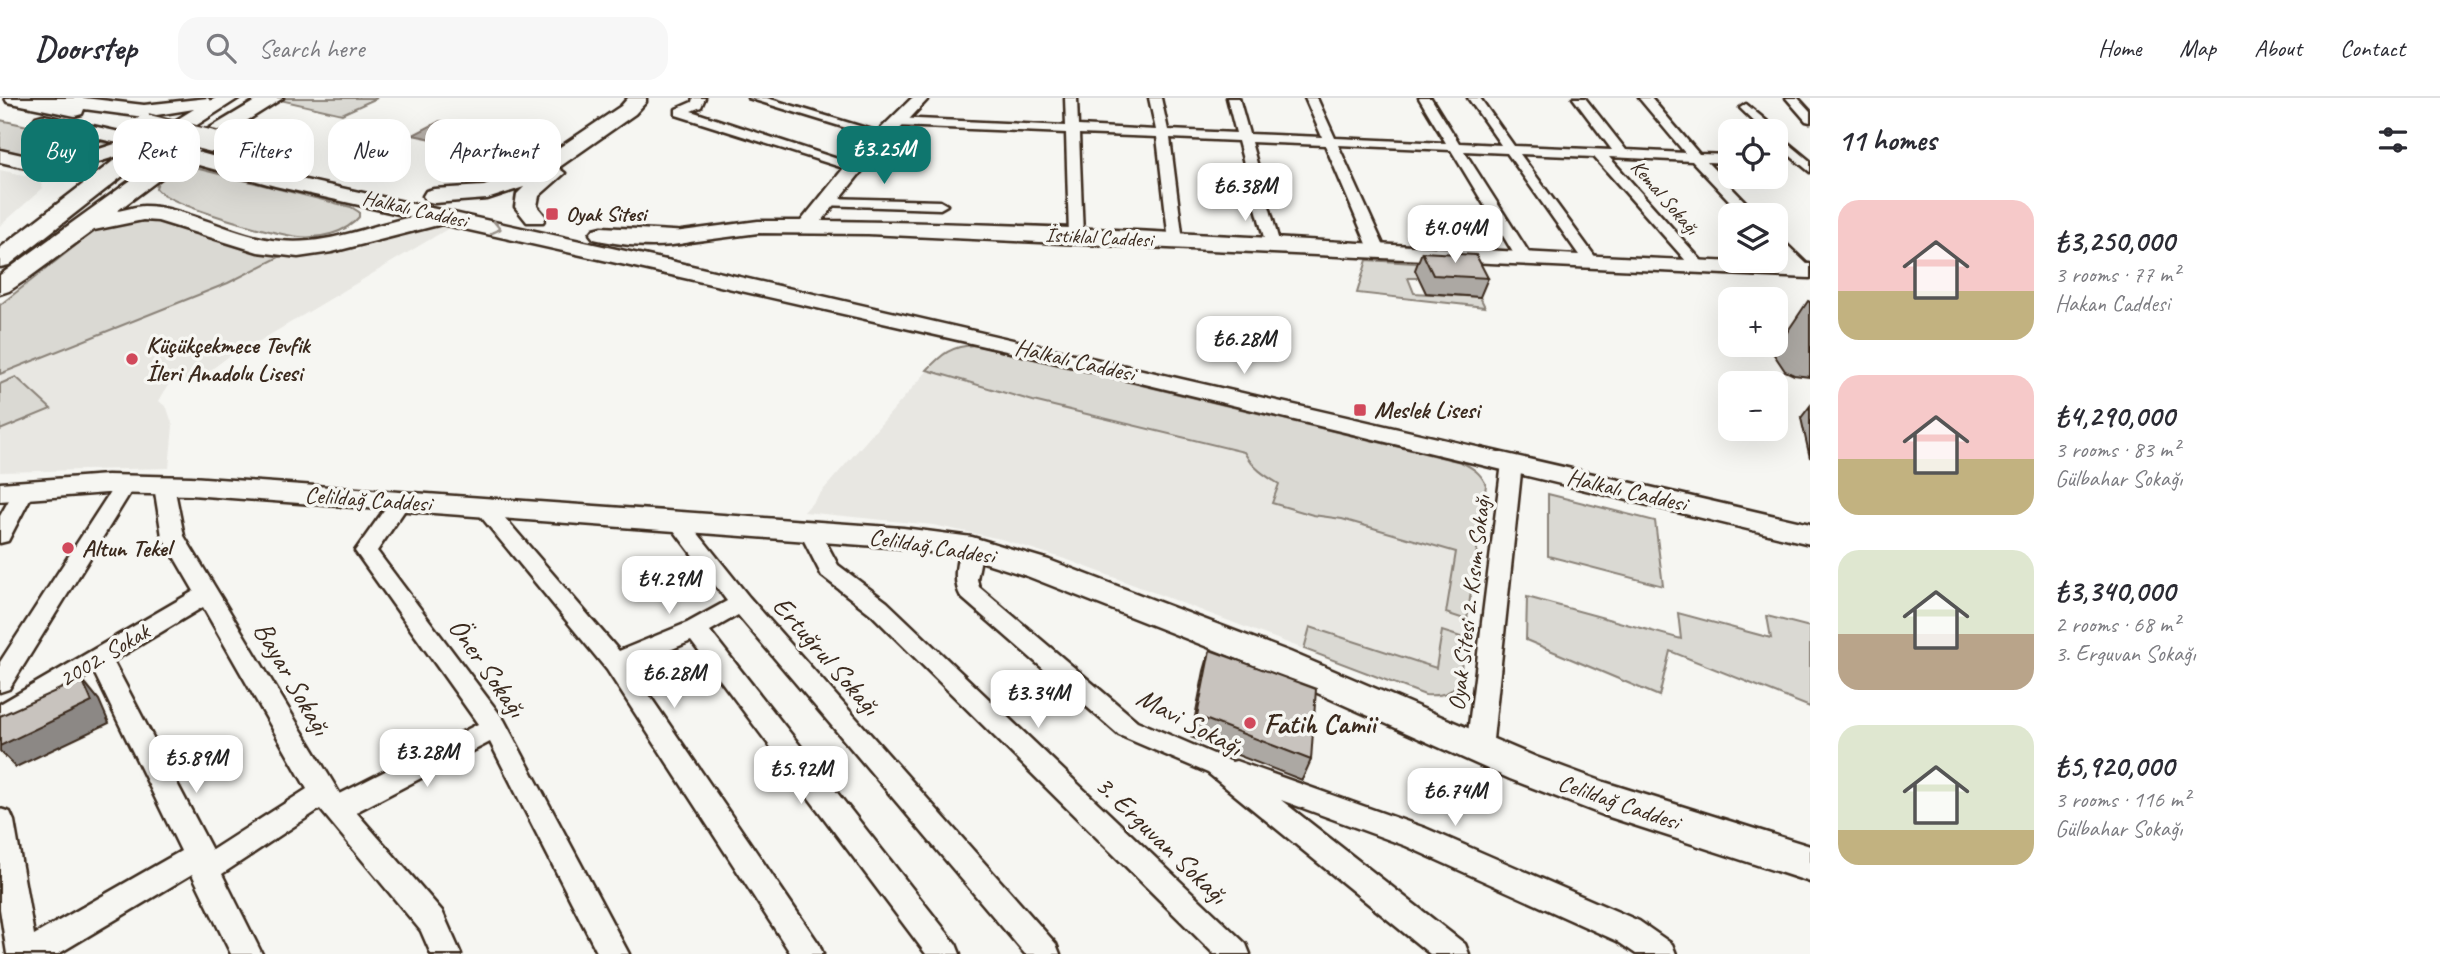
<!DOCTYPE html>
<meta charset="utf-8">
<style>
:root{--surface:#fff;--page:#f7f7f7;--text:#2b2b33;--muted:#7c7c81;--line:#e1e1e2;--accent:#0f766e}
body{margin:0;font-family:Caveat,sans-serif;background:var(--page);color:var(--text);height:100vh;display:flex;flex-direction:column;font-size:26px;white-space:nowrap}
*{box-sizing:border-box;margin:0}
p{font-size:23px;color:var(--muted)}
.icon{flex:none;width:38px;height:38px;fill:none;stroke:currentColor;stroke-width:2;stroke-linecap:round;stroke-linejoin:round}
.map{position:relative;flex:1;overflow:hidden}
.side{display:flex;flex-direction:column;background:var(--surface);width:630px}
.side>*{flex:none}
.hud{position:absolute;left:21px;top:21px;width:665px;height:63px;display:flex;gap:14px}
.buttons{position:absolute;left:1718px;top:21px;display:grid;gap:14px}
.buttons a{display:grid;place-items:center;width:70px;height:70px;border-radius:14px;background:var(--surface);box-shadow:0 7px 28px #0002;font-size:35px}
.price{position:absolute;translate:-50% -60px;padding:0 16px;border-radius:14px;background:#fff;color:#222;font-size:23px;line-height:46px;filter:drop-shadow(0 2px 4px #0008)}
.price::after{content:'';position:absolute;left:50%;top:42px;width:21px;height:16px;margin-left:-10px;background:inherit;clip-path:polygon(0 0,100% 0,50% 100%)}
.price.current{background:var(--accent);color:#fff}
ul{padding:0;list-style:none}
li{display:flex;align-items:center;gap:21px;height:175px;padding:0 28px}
li span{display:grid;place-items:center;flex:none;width:196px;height:140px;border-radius:21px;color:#555}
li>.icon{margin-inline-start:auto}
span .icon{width:84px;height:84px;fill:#fffc;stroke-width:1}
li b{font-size:30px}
h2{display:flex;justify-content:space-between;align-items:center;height:84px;padding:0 28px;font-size:30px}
.chip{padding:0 24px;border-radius:21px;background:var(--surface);box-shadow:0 7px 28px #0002;font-size:24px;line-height:63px}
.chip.current{background:var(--accent);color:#fff}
header{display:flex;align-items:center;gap:42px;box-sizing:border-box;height:98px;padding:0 35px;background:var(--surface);border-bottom:2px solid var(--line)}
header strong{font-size:33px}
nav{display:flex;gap:38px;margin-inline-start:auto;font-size:24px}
.search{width:490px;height:63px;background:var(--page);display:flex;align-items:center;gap:18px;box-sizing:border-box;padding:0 24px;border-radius:21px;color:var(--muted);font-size:26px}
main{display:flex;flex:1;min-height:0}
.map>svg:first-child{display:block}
.built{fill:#e8e7e2}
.green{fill:#dad9d3;stroke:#8a8278;stroke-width:2}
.water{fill:#b6b0a9;stroke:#857a71;stroke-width:2}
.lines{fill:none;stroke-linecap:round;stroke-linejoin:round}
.street-casing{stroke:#3b2a1e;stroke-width:5}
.secondary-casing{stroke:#3b2a1e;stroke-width:5}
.primary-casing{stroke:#3b2a1e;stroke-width:5}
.street{fill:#f6f6f2;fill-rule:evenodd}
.secondary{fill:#f6f6f2;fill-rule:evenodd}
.primary{fill:#f6f6f2;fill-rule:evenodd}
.primary-bridge-casing{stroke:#3b2a1e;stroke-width:24;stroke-linecap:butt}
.primary-bridge{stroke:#f6f6f2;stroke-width:21}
.wall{fill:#aca8a3;stroke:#3b2a1e;stroke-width:2}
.shaded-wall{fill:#8c8885;stroke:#3b2a1e;stroke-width:2}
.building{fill:#c8c3be;stroke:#3b2a1e;stroke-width:2}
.oneway{stroke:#989088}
.poi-dot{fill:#d1495b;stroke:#f6f6f2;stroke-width:2.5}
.labels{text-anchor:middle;stroke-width:7;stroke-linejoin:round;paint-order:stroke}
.far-street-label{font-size:21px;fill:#3b2a1e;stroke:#f6f6f2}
.far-poi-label{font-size:21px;font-weight:bold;fill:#3b2a1e;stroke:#f6f6f2;text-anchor:start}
.poi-label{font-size:24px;font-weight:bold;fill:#3b2a1e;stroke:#f6f6f2;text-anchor:start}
.street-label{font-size:24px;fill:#3b2a1e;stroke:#f6f6f2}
.near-street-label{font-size:28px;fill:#3b2a1e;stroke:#f6f6f2}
.near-poi-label{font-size:28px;font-weight:bold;fill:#3b2a1e;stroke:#f6f6f2;text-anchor:start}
</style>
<header>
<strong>Doorstep</strong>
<div class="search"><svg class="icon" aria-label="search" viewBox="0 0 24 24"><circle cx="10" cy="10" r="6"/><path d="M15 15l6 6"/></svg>Search here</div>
<nav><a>Home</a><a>Map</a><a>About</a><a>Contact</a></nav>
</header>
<main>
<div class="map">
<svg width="1810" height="856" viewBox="0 0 1810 856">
<rect width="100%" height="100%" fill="#f6f6f2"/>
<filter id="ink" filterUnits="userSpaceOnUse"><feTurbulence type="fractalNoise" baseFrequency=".0143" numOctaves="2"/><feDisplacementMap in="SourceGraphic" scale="14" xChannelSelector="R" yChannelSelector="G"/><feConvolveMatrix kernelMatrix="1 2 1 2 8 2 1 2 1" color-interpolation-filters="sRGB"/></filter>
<g filter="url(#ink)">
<!-- built -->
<g class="built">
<polygon points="0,72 32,79 41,84 43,90 0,128"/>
<polygon points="437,127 449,130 258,244 244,247 196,283 171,282 159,303 167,310 173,328 169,370 0,374 0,276 228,185 290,154 342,148 356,153 392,132"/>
<polygon points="975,247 1461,364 1473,370 1482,379 1486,387 1458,586 1451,595 1441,599 1425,597 1068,462 1001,441 933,427 804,414 944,254 958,248"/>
</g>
<!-- green -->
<g class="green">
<polygon points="284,0 377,0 342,16 280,2"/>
<polygon points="0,22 111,46 111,49 57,65 0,54"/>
<path d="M179 66 351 109 359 114V119C346 135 319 141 299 139 276 137 165 106 156 90L159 81Z"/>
<polygon points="152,121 265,155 285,156 228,185 0,276 0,207 94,133 106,126"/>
<polygon points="1367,162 1445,167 1419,180 1408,180 1414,195 1480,199 1485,209 1357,195"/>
<path d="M975 247 1461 364C1473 370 1481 375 1486 387L1467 522 1446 515 1456 454 1342 421 1313 417 1272 405 1279 386C1264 377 1253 370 1244 354L1033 303 927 272C942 256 951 248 975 247Z"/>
<polygon points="16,279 51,311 0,332 0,286"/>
<polygon points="1548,396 1655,423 1663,488 1548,458"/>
<polygon points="1527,499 1681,541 1678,515 1771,540 1767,518 1810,529 1810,609 1670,553 1659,598 1526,542"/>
<path d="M1310 529 1436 570 1442 533 1464 540C1460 572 1466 601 1425 597L1304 551Z"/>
</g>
<!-- water -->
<polygon class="water" points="440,23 524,40 499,55 413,37"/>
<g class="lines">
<defs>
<g id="street">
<polygon points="693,0 705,0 701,9 691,13 862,69 860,72 850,72 676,17 676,11 692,4"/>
<polygon points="748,0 767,0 889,37 883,41 879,40"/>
<polygon points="1065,0 1077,0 1078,28 1156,32 1149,0 1161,0 1168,32 1236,35 1227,0 1239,0 1249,36 1322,39 1305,0 1317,0 1335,40 1446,45 1419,0 1431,0 1459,45 1501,47 1468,0 1480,0 1514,48 1612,52 1573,0 1585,0 1626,52 1685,55 1639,0 1651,0 1699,56 1731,57 1731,65 1707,64 1758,117 1743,117 1692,63 1609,59 1708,170 1705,173 1695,173 1594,59 1520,56 1599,164 1591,169 1586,167 1507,55 1464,53 1533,161 1525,166 1517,161 1451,52 1338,47 1386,153 1378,158 1370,153 1325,47 1251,44 1280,147 1273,151 1266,147 1238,43 1170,40 1183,143 1176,147 1169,143 1157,39 1079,36 1083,138 1076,142 1069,138 1066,35 896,28 890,24 896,20 1066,28"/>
<polygon points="1786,0 1798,0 1810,13 1810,24 1806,23"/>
<polygon points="1746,6 1775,30 1777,33 1776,34 1764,33 1740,10"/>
<polygon points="1776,35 1810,63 1810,74 1776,46"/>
<polygon points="827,100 940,103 947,107 940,111 822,107 820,104"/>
<polygon points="1776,140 1781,141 1810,169 1810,176 1800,176 1776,153"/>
<polygon points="1512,359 1519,361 1522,365 1492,651 1488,659 1479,662 1470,659 1466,651 1502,365 1505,361"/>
<polygon points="125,380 132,382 135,387 9,591 0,594 0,564 118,382"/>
<path d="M164 381 171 383 174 388 184 438 340 696 478 626 355 453 394 398H408L411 403 377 453 504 622 629 856H598L490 644 356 714 442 813 461 856H431L421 833 320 711 222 776 262 856H231L192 776 58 856H7L0 811V711L10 714 14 723 34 837 181 753 94 574 0 628V606L194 493 162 438 154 388 157 383ZM203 509 307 691 212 752 113 563Z"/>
<polygon points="25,384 32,386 35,391 8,443 0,445 0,418 18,386"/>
<polygon points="485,403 492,405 619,553 687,525 727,503 667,423 670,418 684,418 749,499 1056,846 1060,856 1025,856 738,517 710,533 956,846 960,856 926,856 691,543 630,569 819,846 823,856 791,856 607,572 478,415 475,410 478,405"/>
<polygon points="810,426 817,428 838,467 887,504 1246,846 1250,856 1214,856 871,516 822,478 799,433 803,428"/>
<path d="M972 443 980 445 983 450 977 481 979 489 1137 623 1232 664 1236 663 1425 730 1639 823 1672 846 1676 856H1636L1617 843 1406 748 1281 702 1465 846 1469 856H1430L1208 675 1119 637 961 499C952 483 956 460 964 445Z"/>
</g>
<g id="secondary">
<path d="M912 0H929L870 63 822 123C1152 126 1481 158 1810 166V180L868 136 758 135 682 145 675 143 672 139 675 135 682 133 758 123H801L856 55Z"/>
<polygon points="666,162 1810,426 1810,446 1041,261 658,174 655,169 658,164"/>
<polygon points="107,377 191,379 903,430 972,439 1049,462 1290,554 1536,659 1604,684 1810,748 1810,784 1603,717 1510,681 1266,572 1027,478 971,460 903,450 191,397 107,395 0,403 0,385"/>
</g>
<g id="primary">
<polygon points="5,0 84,0 144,7 208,0 210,3 216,0 239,0 147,59 9,167 0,169 0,150 121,57 76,71 44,74 0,64 0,52 44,62 74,59 118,45 36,27 33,23 36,19 43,17 133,37 136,47 194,11 144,19 84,11 82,16 75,18 7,4"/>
<path d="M260 0H283L197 54 278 76 666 162 675 164 678 169 675 174 666 176 442 126 332 154 298 159 258 154 158 123 143 122 94 132 27 181 9 193 0 196V177L167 56ZM184 63 275 88 412 119C367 128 326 148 280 143 235 139 184 108 144 108 135 108 126 112 117 113Z"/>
<polygon points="628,0 646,0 646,4 635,16 558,70 565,75 539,98 537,108 546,119 543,124 527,124 515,109 517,96 524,89 487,101 434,105 426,103 423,98 426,93 434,91 484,88 523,74 621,8"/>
<path d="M602 129 690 134 694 139 690 144C661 151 623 148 594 141L590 136 594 131Z"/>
</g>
</defs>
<!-- street casing -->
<use href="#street" class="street-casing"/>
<!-- secondary casing -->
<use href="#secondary" class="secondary-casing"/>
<!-- primary casing -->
<use href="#primary" class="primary-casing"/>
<!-- street -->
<use href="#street" class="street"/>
<!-- secondary -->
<use href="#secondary" class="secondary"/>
<!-- primary -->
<use href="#primary" class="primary"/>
<defs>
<polyline id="primary-bridge" points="146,27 219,45"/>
</defs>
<!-- primary-bridge casing -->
<use href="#primary-bridge" class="primary-bridge-casing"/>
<!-- primary-bridge -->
<use href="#primary-bridge" class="primary-bridge"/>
</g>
<!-- wall -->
<g class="wall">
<polygon points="1422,154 1488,180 1480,199 1426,195 1415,172"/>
<polygon points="1808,203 1810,204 1810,279 1794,277 1785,273 1773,255"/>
<polygon points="1810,308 1810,360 1801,320"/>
<polygon points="1210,552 1311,662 1302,682 1191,639 1204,573"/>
</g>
<!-- shaded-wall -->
<polygon class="shaded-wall" points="82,581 99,602 109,625 16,669 0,653 0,648"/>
<!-- building -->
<g class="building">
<polygon points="1422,154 1476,157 1488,180 1433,177"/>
<polygon points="1210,552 1316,591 1311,662 1197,618"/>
<polygon points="82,581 92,604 0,648 0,618"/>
</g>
<!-- one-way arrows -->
<defs><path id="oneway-chevron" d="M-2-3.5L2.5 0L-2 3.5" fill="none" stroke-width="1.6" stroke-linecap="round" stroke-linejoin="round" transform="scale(1.75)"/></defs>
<use class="oneway" href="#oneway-chevron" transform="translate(496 130) rotate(13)"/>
</g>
<!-- markers -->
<g class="poi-dot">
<rect x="545" y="109" width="14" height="14" rx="3.5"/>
<circle cx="132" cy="261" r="7"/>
<rect x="1353" y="305" width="14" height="14" rx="3.5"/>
<circle cx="68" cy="450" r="7"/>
<circle cx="1250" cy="625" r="7"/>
</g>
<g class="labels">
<!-- far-street labels -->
<g class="far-street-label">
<text transform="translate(1665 99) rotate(49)" y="7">Kemal Sokağı</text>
<text transform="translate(415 111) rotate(13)" y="7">Halkalı Caddesi</text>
<text transform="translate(1099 139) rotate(3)" y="7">İstiklal Caddesi</text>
</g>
<!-- far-poi labels -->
<g class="far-poi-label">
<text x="566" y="123">Oyak Sitesi</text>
</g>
<!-- poi labels -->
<g class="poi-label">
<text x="146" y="255">Küçükçekmece Tevfik<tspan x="146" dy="28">İleri Anadolu Lisesi</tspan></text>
<text x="1374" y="320">Meslek Lisesi</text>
<text x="82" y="458">Altun Tekel</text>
</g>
<!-- street labels -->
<g class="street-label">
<text transform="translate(1075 262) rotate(13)" y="8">Halkalı Caddesi</text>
<text transform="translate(1627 392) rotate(13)" y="8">Halkalı Caddesi</text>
<text transform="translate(368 401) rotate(4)" y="8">Celildağ Caddesi</text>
<text transform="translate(932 448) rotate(9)" y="8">Celildağ Caddesi</text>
<text transform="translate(1469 505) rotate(-83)" y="8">Oyak Sitesi 2. Kısım Sokağı</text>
<text transform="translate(104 557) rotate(-31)" y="8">2002. Sokak</text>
<text transform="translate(1619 704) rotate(19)" y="8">Celildağ Caddesi</text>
</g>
<!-- near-street labels -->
<g class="near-street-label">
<text transform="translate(827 557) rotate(49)" y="10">Ertuğrul Sokağı</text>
<text transform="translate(488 569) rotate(55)" y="10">Öner Sokağı</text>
<text transform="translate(293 580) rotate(60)" y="10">Bayar Sokağı</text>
<text transform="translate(1190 623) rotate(28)" y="10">Mavi Sokağı</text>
<text transform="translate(1162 741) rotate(44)" y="10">3. Erguvan Sokağı</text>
</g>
<!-- near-poi labels -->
<g class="near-poi-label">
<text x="1264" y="635">Fatih Camii</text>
</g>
</g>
</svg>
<div class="buttons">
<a><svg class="icon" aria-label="locate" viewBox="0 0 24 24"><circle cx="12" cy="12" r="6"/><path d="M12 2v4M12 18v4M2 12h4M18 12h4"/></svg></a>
<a><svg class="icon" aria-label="layers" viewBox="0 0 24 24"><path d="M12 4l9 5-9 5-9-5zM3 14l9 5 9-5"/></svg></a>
<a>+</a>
<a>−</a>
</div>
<b class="price current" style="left:884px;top:88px">₺3.25M</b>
<b class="price" style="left:1245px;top:125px">₺6.38M</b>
<b class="price" style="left:1455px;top:167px">₺4.04M</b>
<b class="price" style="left:1244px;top:278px">₺6.28M</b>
<b class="price" style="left:669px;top:518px">₺4.29M</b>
<b class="price" style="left:674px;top:612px">₺6.28M</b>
<b class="price" style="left:1038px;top:632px">₺3.34M</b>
<b class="price" style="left:427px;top:691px">₺3.28M</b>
<b class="price" style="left:196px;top:697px">₺5.89M</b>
<b class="price" style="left:801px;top:708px">₺5.92M</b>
<b class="price" style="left:1455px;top:730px">₺6.74M</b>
<div class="hud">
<a class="chip current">Buy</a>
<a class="chip">Rent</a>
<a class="chip">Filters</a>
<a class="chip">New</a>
<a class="chip">Apartment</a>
</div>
</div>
<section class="side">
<h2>11 homes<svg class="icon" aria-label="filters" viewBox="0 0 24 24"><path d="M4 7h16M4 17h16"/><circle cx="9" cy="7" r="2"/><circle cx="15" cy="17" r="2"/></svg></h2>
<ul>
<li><span style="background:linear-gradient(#f6c9c9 65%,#c2b280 0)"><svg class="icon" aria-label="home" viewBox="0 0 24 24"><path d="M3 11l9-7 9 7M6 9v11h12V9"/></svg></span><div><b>₺3,250,000</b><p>3 rooms · 77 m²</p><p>Hakan Caddesi</p></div></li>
<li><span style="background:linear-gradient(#f6c9c9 60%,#c2b280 0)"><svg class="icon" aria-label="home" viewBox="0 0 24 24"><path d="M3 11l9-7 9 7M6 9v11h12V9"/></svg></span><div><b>₺4,290,000</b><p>3 rooms · 83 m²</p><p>Gülbahar Sokağı</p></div></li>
<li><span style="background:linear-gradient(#dfe7d0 60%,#b9a48a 0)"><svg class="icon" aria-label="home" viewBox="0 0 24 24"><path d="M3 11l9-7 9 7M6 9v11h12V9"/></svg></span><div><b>₺3,340,000</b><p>2 rooms · 68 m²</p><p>3. Erguvan Sokağı</p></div></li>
<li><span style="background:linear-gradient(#dfe7d0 75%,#c2b280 0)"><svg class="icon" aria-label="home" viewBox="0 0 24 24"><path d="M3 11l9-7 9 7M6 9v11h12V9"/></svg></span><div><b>₺5,920,000</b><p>3 rooms · 116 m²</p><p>Gülbahar Sokağı</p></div></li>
</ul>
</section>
</main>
